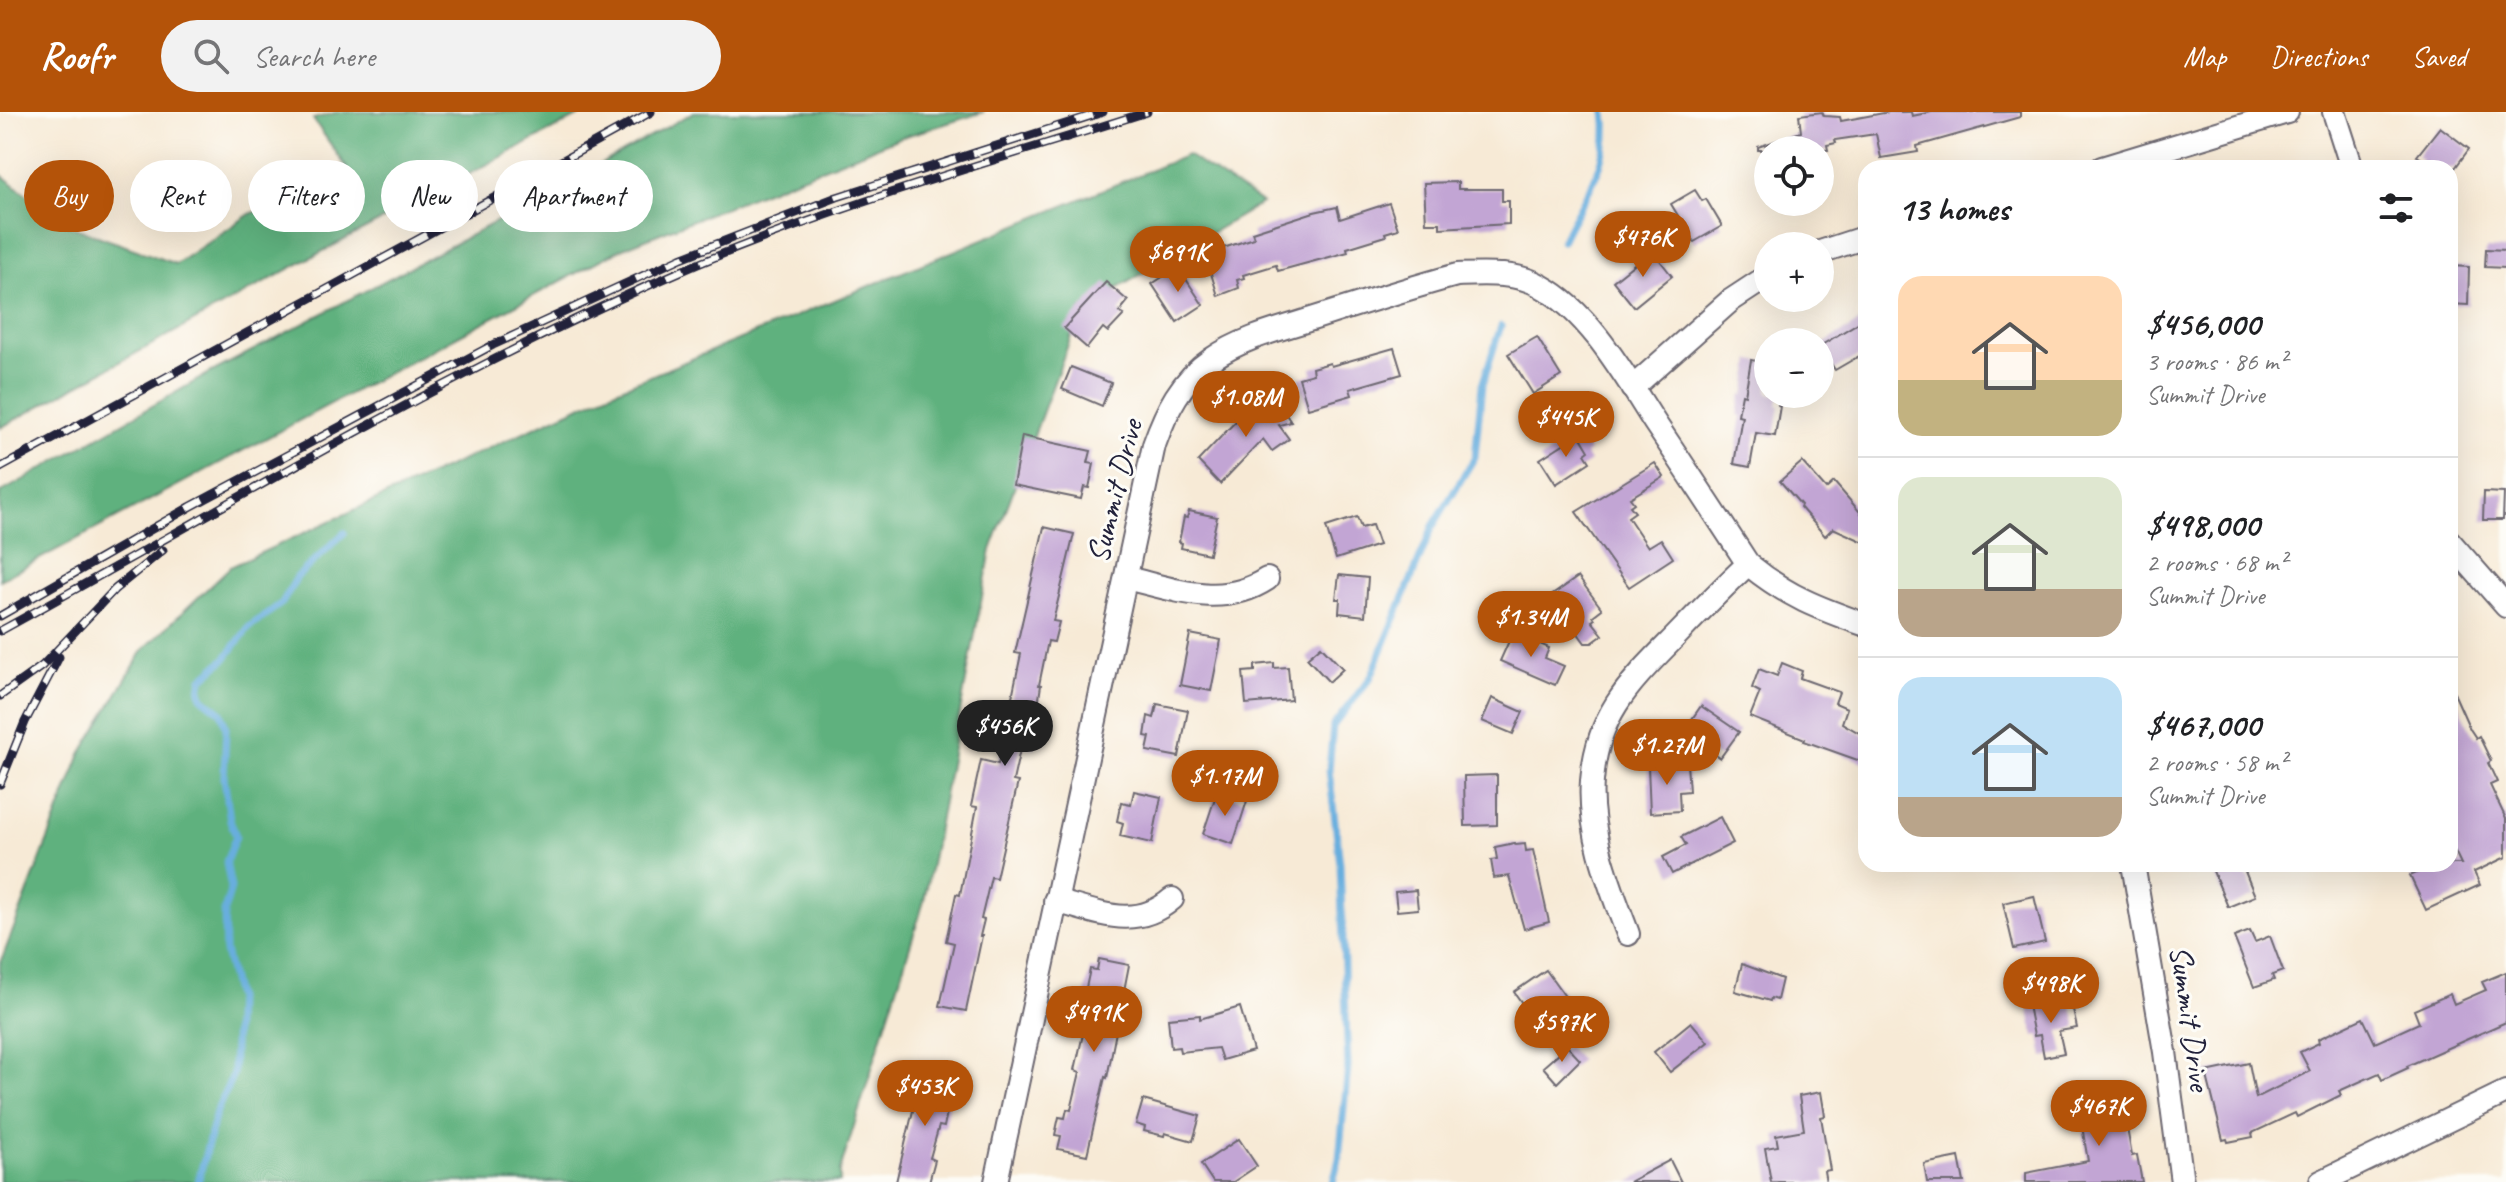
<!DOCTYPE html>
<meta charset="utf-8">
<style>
:root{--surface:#fff;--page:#f2f2f2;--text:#202124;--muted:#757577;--line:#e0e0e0;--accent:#b45309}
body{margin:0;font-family:Caveat,sans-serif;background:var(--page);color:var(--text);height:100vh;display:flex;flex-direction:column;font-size:30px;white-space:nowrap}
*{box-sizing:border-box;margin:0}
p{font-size:26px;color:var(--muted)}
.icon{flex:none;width:44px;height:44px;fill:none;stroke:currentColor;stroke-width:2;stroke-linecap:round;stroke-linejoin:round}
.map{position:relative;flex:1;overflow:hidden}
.sheet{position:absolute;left:1858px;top:48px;width:600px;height:712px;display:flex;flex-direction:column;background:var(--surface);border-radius:24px;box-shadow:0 8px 32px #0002}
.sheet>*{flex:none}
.guide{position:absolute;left:24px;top:48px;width:760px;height:72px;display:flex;gap:16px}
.controls{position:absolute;left:1754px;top:24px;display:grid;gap:16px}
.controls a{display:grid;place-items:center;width:80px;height:80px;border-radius:50%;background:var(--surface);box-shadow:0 8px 32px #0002;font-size:40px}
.price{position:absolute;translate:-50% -68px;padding:0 18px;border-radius:28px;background:var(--accent);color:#fff;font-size:26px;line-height:52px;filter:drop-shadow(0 2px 4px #0008)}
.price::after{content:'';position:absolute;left:50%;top:48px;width:24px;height:18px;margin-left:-12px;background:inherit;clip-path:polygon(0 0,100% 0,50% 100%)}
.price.on{background:#222;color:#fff}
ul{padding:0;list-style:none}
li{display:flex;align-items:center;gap:24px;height:200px;padding:0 40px}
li+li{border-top:2px solid var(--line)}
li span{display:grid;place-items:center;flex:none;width:224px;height:160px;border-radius:24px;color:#555}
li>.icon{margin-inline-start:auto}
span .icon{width:96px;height:96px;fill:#fffc;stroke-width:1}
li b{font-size:34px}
h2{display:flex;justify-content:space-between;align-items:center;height:96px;padding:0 40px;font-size:34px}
.pill{padding:0 28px;border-radius:36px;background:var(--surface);box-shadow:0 8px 32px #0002;font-size:28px;line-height:72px}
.pill.on{background:var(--accent);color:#fff}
header{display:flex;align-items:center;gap:48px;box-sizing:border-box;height:112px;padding:0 40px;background:var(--accent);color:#fff}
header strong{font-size:38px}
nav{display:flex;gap:44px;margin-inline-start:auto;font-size:28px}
.search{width:560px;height:72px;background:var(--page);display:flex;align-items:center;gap:20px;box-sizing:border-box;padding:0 28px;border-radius:44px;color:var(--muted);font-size:30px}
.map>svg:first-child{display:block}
.forest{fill:#5fb17e;stroke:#406a5c;stroke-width:2}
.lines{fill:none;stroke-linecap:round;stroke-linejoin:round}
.stream{stroke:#67aede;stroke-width:7}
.building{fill:#c2a5d4}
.street-casing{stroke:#6d6871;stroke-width:26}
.street{stroke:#fff;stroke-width:22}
.rail-casing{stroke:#22223b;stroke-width:9}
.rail{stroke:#fdfcf7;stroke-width:6;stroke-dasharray:18;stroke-linecap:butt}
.labels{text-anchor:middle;stroke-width:6;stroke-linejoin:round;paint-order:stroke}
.street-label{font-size:32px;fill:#22223b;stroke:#fdfcf7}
</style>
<header>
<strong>Roofr</strong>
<div class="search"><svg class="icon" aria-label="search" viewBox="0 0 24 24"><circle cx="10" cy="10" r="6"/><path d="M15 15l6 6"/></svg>Search here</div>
<nav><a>Map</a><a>Directions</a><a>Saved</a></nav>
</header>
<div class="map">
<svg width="2506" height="1070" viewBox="0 0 2506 1070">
<rect width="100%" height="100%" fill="#fdfcf7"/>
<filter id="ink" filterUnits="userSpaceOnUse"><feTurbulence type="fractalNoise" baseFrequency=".0125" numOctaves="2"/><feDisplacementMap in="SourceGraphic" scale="16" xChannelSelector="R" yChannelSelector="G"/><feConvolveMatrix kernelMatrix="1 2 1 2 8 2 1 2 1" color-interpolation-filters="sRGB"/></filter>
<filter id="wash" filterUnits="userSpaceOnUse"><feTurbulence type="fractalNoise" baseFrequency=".006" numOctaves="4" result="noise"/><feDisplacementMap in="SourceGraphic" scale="32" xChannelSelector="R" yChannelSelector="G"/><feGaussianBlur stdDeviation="1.8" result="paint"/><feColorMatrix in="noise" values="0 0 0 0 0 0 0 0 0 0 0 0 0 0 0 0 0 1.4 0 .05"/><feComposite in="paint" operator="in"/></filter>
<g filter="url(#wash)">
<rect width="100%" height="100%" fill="#f7ead6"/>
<!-- forest -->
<g class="forest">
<polygon points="338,0 587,0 291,156 0,316 0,62 67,113 176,152 250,102 352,63 313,7"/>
<polygon points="694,0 984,0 899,26 623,136 0,468 0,381 210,261 522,96"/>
<polygon points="1187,43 1262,91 1081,198 991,438 924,789 840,1059 840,1070 0,1070 0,852 81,642 144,537 230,455 609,281"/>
</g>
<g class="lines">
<!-- stream -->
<g class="stream">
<path d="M1562 129C1583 83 1613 54 1605 0"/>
<polyline points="198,1070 216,1001 233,962 236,885 225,839 224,799 231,776 226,750 236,724 230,708 224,665 226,616 221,600 203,586 200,579 202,567 225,547 249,515 282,491 297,465 344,421"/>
<polyline points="1333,1070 1339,1047 1348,955 1340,752 1329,658 1333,614 1371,565 1433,414 1475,345 1482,273 1501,214"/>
</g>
</g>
<g id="blocks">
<!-- building -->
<g class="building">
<polygon points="1822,0 1824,4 1840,5 1841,9 1889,0 1911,0 1912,4 1932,0 2020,0 2020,5 1917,34 1918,40 1881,46 1876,22 1835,28 1836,31 1827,33 1828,38 1758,38 1758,35 1801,20 1799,3"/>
<polygon points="2440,15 2469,37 2455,56 2415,56 2422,47 2417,44"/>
<polygon points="1458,70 1458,77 1502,77 1502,89 1509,89 1509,112 1440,116 1440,111 1426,111 1424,71"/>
<polygon points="1695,78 1702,89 1706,87 1722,114 1694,130 1671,92"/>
<polygon points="1389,91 1398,117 1385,121 1386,124 1347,136 1348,140 1278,159 1276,153 1243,163 1244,166 1237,168 1239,176 1218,184 1205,142 1254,126 1252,120 1314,100 1337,95 1340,107"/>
<polygon points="2486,137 2506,138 2506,156 2485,155"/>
<polygon points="1652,138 1672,164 1634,195 1613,169"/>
<polygon points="2450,154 2469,155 2468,193 2450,192"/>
<polygon points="1178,155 1203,193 1177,210 1152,172"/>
<polygon points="1106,170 1128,189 1119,200 1124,203 1108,220 1103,216 1087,236 1064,216"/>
<polygon points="1866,206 1866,240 1835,258 1820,234"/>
<polygon points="1537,225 1561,264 1533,282 1508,242"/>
<polygon points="1394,236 1402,262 1350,277 1352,283 1308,296 1299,266 1313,262 1312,256 1330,251 1331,254"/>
<polygon points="1751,248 1768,251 1768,282 1780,282 1778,293 1780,294 1775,324 1756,321 1750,355 1734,352 1742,304 1738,303 1742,282 1745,283"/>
<polygon points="1071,255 1111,271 1102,294 1062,277"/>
<polygon points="1273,283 1291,310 1279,313 1289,327 1272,339 1263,327 1220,372 1198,349 1236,309"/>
<polygon points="1579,322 1589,339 1585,342 1590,350 1556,372 1540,347"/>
<polygon points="1022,324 1091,339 1088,351 1094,352 1089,376 1084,375 1081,387 1013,373"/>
<polygon points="1802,350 1826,377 1834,370 1866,407 1866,431 1833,416 1825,424 1800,395 1801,393 1780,369"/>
<polygon points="1655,351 1664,365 1630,386 1634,391 1630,394 1635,400 1628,405 1648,435 1661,427 1673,446 1629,475 1576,400"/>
<polygon points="2484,380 2504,381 2503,408 2483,408"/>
<polygon points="1189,399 1217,405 1209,442 1181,436 1182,431 1179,430 1184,405 1187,406"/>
<polygon points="1357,405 1361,416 1372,413 1379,433 1336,447 1326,415"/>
<polygon points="1044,415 1074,422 1053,509 1059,510 1054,530 1048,529 1039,573 1041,573 1038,593 1042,594 1034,636 1021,633 1013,669 1018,670 996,766 991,765 981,807 984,808 980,824 982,824 966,899 940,894 954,831 946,829 956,782 960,783 977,695 971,694 981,648 998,652 1021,542 1015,541"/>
<polygon points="1339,463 1368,466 1365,504 1339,501 1340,487 1336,487"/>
<polygon points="1578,465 1602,497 1593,504 1595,507 1592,509 1603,523 1592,531 1585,531 1551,484"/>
<polygon points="1513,520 1549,536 1545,546 1564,554 1555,573 1500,549"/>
<polygon points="1190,522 1221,528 1211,579 1180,573"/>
<polygon points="1321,534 1343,557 1329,570 1307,546"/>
<polygon points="1274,551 1274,556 1288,555 1291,588 1246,592 1243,560 1255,559 1255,553"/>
<polygon points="1782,551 1802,559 1800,566 1839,580 1835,591 1847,596 1842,611 1866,625 1866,651 1804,629 1805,627 1750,605 1760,580 1752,576 1759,557 1777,564"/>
<polygon points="2450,572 2470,617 2476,626 2479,624 2491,649 2488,651 2497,670 2490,673 2506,707 2506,745 2474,760 2480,773 2426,798 2410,764 2436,752 2461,752 2450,729"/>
<polygon points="1492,586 1523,600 1513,622 1482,609"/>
<polygon points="1157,592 1188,598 1179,645 1147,639 1150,625 1145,624 1148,604 1154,606"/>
<polygon points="1701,594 1739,620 1720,646 1683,620"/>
<polygon points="1687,652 1689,679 1679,680 1680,699 1650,701 1648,654"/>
<polygon points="1497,663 1497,713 1465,714 1464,664"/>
<polygon points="1134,679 1161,685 1152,731 1120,724 1123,711 1117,709 1121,690 1131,692"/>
<polygon points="1217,680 1247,689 1233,732 1203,722"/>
<polygon points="1720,705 1733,731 1672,762 1663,745 1686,733 1681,725"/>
<polygon points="1515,731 1516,733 1525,732 1526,739 1533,738 1549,810 1524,817 1509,764 1494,766 1491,748 1497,747 1495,735"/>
<polygon points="2210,752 2242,752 2255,784 2228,795"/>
<polygon points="1416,778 1418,797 1397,799 1395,780"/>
<polygon points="2034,784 2045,830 2014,837 2003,791"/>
<polygon points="2250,819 2255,830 2270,824 2283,859 2272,863 2274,868 2254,875 2234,825"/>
<polygon points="1099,847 1129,853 1107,966 1105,965 1087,1043 1058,1037 1061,1024 1055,1023 1059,1005 1065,1006 1067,997 1071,998 1080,960 1075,958 1091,886 1084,885 1090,857 1097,858"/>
<polygon points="1742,852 1782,867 1777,888 1771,886 1770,889 1735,879"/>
<polygon points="1546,858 1569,890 1588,907 1562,935 1535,909 1514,880"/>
<polygon points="2506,860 2506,910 2407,954 2408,956 2382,968 2379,961 2339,979 2341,983 2297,1005 2295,1001 2252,1021 2253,1025 2228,1030 2227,1027 2223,1028 2206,960 2249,951 2256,986 2310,959 2300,940 2319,931 2318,927 2363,906 2375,931 2419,911 2414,898 2450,882 2454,892 2486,878 2482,870"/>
<polygon points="2058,887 2059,897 2072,894 2077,916 2059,919 2064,941 2044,945 2040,923 2034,924 2028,893"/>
<polygon points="1240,895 1253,939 1222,948 1218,936 1180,940 1179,935 1171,936 1168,906 1200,903 1200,907"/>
<polygon points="1691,910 1708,930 1670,960 1654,940"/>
<polygon points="1567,934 1580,948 1557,971 1543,955"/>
<polygon points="922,961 957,968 952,991 949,990 944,1015 939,1014 930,1046 935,1048 929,1070 896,1070"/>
<polygon points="1821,980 1825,1004 1821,1005 1830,1058 1824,1059 1826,1070 1771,1070 1765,1036 1778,1034 1776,1023 1804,1018 1799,984"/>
<polygon points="2121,983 2132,1044 2137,1043 2142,1070 2026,1070 2026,1061 2088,1049 2078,991"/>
<polygon points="1143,988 1200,1004 1193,1029 1165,1021 1164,1024 1144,1019 1145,1015 1136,1012"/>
<polygon points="1239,1027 1257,1054 1233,1070 1213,1070 1201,1052"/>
<polygon points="1959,1045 1964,1070 1927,1070 1924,1052"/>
<polygon points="1670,1048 1681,1070 1629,1070"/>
</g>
</g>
</g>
<g filter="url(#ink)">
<use href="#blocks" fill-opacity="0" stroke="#6d6871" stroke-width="2"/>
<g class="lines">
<defs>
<g id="street">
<polyline points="2334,0 2352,56"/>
<polyline points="2102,56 2287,0"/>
<polyline points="1820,140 1866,125"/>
<polyline points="1632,276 1730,189 1768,164"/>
<polyline points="2450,430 2506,494"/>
<path d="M1126 466C1174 477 1221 497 1267 467"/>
<polyline points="2133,752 2165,940 2182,1070"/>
<path d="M1055 789C1098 800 1135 819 1172 787"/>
<path d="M1628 822C1610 774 1588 721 1592 669 1597 601 1631 570 1675 525 1699 500 1723 475 1748 452"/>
<path d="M996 1070 1154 333C1166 299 1181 268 1212 247 1242 226 1280 217 1315 206 1362 191 1409 176 1457 163 1485 162 1517 160 1541 174 1591 201 1627 268 1657 314 1688 360 1718 406 1748 452 1788 485 1818 496 1866 513"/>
<polyline points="2321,1070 2506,980"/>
</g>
</defs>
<!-- street casing -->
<use href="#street" class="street-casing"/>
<!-- street -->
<use href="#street" class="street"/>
<defs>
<g id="rail">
<polyline points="0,356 651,0"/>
<polyline points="0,504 190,395 493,233 681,146 837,85 1103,0"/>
<path d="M0 519C224 396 444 262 679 160 830 95 990 50 1147 0"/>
<polyline points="0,584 42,554 115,477 163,438"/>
<polyline points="0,672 25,610 59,545"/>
</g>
</defs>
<!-- rail casing -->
<use href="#rail" class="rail-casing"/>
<!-- rail -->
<use href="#rail" class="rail"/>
</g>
</g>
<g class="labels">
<!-- street labels -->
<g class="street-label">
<text transform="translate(1114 379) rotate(-76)" y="11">Summit Drive</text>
<text transform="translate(2191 906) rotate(82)" y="11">Summit Drive</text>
</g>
</g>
</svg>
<div class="controls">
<a><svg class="icon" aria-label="locate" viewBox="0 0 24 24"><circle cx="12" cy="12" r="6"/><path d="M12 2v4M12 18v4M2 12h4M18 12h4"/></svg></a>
<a>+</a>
<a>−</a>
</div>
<b class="price" style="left:1643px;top:167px">$476K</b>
<b class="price" style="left:1178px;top:182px">$691K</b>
<b class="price" style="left:1246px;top:327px">$1.08M</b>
<b class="price" style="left:1566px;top:347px">$445K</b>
<b class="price" style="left:1531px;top:547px">$1.34M</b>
<b class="price on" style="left:1005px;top:656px">$456K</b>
<b class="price" style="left:1667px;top:675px">$1.27M</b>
<b class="price" style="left:1225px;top:706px">$1.17M</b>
<b class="price" style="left:2051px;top:913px">$498K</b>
<b class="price" style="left:1094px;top:942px">$491K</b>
<b class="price" style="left:1562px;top:952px">$597K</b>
<b class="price" style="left:925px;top:1016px">$453K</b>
<b class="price" style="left:2099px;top:1036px">$467K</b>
<div class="guide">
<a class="pill on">Buy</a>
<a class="pill">Rent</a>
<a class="pill">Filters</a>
<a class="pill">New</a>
<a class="pill">Apartment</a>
</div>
<section class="sheet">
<h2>13 homes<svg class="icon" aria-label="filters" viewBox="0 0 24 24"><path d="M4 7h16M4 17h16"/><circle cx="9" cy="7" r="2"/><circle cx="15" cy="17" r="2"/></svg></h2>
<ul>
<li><span style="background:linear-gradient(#ffd9b3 65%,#c2b280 0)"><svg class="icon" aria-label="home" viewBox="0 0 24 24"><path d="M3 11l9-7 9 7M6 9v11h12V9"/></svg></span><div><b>$456,000</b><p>3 rooms · 86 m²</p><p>Summit Drive</p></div></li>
<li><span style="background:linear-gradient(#dfe7d0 70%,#b9a48a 0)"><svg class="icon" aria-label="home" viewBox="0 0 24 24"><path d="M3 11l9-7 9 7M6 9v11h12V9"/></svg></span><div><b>$498,000</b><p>2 rooms · 68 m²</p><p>Summit Drive</p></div></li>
<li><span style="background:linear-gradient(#bfe0f5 75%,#b9a48a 0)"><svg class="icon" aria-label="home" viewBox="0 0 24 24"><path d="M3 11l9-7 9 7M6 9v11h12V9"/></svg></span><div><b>$467,000</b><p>2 rooms · 58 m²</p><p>Summit Drive</p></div></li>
</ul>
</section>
</div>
